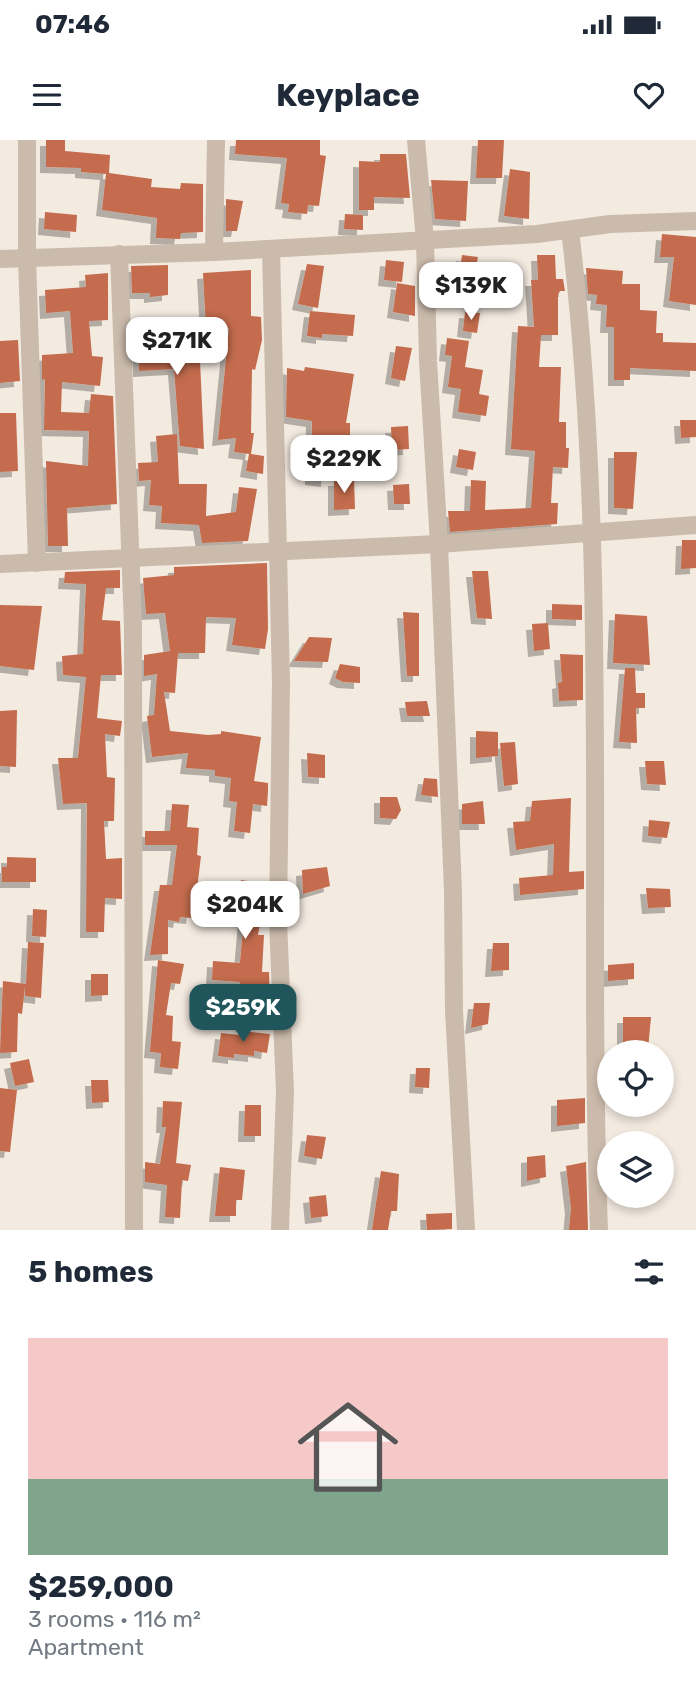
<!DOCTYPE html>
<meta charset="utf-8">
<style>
:root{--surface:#fff;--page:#f2f2f3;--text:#1f2937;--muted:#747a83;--line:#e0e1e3;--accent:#20565b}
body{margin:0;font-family:Rubik,sans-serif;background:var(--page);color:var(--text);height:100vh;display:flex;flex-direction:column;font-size:26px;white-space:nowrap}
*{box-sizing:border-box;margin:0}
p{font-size:23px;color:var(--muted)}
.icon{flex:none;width:38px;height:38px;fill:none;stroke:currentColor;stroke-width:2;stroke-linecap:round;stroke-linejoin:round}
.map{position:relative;height:1090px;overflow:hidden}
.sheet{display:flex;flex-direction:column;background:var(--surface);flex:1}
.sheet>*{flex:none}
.buttons{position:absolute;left:597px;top:900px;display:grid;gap:14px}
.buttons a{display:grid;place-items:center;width:77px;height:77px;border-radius:50%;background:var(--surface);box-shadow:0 4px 10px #0003;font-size:35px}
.price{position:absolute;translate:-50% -60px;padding:0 16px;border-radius:14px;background:#fff;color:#222;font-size:23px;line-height:46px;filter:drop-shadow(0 2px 4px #0008)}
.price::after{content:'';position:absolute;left:50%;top:42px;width:21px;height:16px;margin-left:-10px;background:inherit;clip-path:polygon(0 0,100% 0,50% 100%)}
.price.current{background:var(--accent);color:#fff}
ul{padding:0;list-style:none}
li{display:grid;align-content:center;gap:14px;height:371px;padding:0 28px}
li+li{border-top:2px solid var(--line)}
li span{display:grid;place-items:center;height:217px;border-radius:0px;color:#555}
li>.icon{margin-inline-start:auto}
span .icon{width:126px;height:126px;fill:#fffc;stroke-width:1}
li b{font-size:30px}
h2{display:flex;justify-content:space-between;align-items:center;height:84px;padding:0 28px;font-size:30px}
.status{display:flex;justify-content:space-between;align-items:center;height:49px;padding:0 35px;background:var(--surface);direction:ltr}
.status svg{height:19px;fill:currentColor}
header{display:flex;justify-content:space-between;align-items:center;height:91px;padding:0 28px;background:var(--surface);font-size:32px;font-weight:700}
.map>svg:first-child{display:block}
.building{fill:#c46c4d;filter:url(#shadow)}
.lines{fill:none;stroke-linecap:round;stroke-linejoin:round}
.minor{stroke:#cbbbac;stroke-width:18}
</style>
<div class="status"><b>07:46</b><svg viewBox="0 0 49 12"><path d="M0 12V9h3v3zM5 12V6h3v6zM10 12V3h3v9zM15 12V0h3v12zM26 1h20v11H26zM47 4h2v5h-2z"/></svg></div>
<header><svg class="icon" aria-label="menu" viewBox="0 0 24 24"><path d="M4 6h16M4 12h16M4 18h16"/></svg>Keyplace<svg class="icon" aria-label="heart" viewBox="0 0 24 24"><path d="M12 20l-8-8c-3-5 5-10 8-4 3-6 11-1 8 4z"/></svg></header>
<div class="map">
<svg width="696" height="1090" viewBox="0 0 696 1090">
<defs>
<filter id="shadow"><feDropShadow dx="-6" dy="6" stdDeviation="0" flood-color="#0004"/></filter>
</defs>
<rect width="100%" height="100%" fill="#f3eae0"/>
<!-- building -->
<g class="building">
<polygon points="46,0 65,0 65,11 110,15 109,33 152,39 151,47 180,49 181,43 203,44 203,92 181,93 180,99 156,98 157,78 102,70 106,34 81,32 81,28 46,27"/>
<polygon points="236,0 320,0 320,15 326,16 319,66 308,65 307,74 288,72 289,64 281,63 287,18 235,14"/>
<polygon points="478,0 504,0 502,38 476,38"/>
<polygon points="380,14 406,14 410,58 374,57 374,70 359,70 359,21 380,22"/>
<polygon points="510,29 530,32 529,79 504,76"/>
<polygon points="431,40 468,41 466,81 435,79"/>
<polygon points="226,59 243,61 237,91 226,91"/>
<polygon points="45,72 77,75 76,92 44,89"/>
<polygon points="345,74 363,75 363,90 344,89"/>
<polygon points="662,94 696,97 696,165 669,161 674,117 660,117"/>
<polygon points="462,115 478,117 474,138 459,136"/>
<polygon points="537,115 555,115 556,139 563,139 565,151 560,151 558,155 558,195 541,195 539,227 561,227 559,282 566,282 566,308 569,308 568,328 553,327 551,363 558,363 557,384 450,392 448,371 470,371 471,340 486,341 485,370 531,368 535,311 511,309 518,186 534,187 531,140 538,140"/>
<polygon points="386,120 404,122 402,142 384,140"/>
<polygon points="307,124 324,126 318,168 298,164"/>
<polygon points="168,125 168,155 150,157 150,153 132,153 131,126"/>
<polygon points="586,128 623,131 622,144 640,144 640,170 657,171 656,193 663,193 663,202 696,203 696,231 630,228 630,240 614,240 614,187 606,187 607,165 596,164 597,155 588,154"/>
<polygon points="251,130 251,176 261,177 262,200 255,230 252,229 251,293 254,293 251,314 264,316 263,334 246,331 249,314 234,312 236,298 218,300 229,188 206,187 203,133"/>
<polygon points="108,133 108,180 89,181 92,216 103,217 100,246 62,242 61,272 89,273 91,254 113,256 117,364 67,368 68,406 48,406 46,321 88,326 89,291 44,290 45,239 42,240 42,215 73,213 70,171 46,173 45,150 86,147 85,135"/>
<polygon points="397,143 415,146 415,176 393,172"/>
<polygon points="310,171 355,175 353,196 322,194 322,198 307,196"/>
<polygon points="465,172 480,173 477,193 463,191"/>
<polygon points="133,182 145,182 144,191 169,192 169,200 199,198 204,309 180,306 174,229 139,231 138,199 134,199"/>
<polygon points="447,198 469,201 465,227 483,230 479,254 489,256 486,276 458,272 461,249 448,247 452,216 445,215"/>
<polygon points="18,200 20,241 0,243 0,201"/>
<polygon points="396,206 412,208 405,241 391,238"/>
<polygon points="305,227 354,234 346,283 350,283 350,300 328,300 327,341 311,339 312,281 286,277 287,228 304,231"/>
<polygon points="0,273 16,273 18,331 0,332"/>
<polygon points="680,280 696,280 696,297 681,298"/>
<polygon points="408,286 409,309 392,310 391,287"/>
<polygon points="177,294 179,344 207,344 206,376 236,372 239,347 257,349 248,401 202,403 199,385 161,383 162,366 149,365 151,340 139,341 138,323 158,322 156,296"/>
<polygon points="459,309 476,312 473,330 456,327"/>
<polygon points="614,312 637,312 633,369 614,368"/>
<polygon points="354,339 355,369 334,370 334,340"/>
<polygon points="409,344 410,364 394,364 393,345"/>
<polygon points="682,400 696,400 696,428 681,429"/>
<polygon points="267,423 268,489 265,509 232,505 236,478 206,477 205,513 178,513 175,553 164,552 170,591 208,595 221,594 221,591 261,597 254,641 268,643 268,651 267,666 253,664 250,693 234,691 237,662 229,661 231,638 215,636 215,630 186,628 188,613 152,617 147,576 154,575 157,534 144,536 144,515 170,511 165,473 146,474 143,438 174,435 174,427"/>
<polygon points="120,430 120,448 106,448 102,480 120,481 122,535 101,535 97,578 122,581 120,596 105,594 107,637 115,638 114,681 104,681 106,719 122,718 122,759 105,758 104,792 86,792 87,663 63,664 58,618 78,618 86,537 63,535 62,516 83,514 86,444 64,443 65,432"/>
<polygon points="472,431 488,431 492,479 477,478"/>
<polygon points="552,464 582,465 582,480 552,479"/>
<polygon points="0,465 42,466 34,530 0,526"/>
<polygon points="403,472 419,473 419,536 407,536"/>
<polygon points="615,474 647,476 650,525 613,523"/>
<polygon points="548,483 550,509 534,511 532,484"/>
<polygon points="309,497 332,498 328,522 294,521"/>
<polygon points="560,514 583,515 583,560 559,561 558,543 562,542"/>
<polygon points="340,524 360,527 360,543 343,542 335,538"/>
<polygon points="625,528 635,528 636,553 645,553 645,568 636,568 637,603 619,602"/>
<polygon points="427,561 430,576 407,576 405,562"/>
<polygon points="17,570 16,627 0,626 0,571"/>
<polygon points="476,591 498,592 498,616 476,618"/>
<polygon points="515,602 518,644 504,646 500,603"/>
<polygon points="307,613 325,615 325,638 308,637"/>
<polygon points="645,621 664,621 666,645 647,644"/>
<polygon points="424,638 437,639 438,657 421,655"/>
<polygon points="380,657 397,657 401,670 396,679 380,678"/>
<polygon points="571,658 569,732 584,731 584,749 520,755 519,738 553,735 554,704 516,710 513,682 530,681 532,661"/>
<polygon points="483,661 485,684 462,684 462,664"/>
<polygon points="172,664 189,665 187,687 199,688 197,715 201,716 198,741 192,778 180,777 179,782 168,780 168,814 150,815 160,745 172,745 177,705 145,705 145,691 170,691"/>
<polygon points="649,680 670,682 667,698 648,696"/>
<polygon points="7,717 36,718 36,742 2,742 2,727 7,727"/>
<polygon points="327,727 330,746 303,754 302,730"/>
<polygon points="241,740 266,744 258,795 264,795 262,832 269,832 270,865 238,861 240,842 212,840 213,821 240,823 244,777 216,774 218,743 240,745"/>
<polygon points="646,748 670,749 671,767 648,768"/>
<polygon points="33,769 47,770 46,797 32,796"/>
<polygon points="28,802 44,803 41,858 25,856 25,846 22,874 18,873 17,912 0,913 3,841 26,844"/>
<polygon points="493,803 509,803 509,830 491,831"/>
<polygon points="158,820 184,824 180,844 171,843 166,875 173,876 172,901 181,902 178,929 160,927 161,913 150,912"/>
<polygon points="634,823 634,839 608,841 608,825"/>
<polygon points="91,834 108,834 108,855 91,856"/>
<polygon points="474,863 490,863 488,884 471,888"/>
<polygon points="623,877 651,877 648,909 623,910"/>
<polygon points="241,891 270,894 267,913 254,911 254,916 234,914 234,918 218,916 221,893 240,895"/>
<polygon points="29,919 34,942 15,946 10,923"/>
<polygon points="416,928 430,928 429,948 415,947"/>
<polygon points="91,940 108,940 109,962 92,963"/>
<polygon points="0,948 17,950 10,1012 0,1011"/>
<polygon points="585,958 585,983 557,986 557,960"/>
<polygon points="163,961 182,962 176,1023 191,1025 188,1041 182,1040 180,1078 165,1077 167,1045 145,1042 145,1022 160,1024 166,987 162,987"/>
<polygon points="245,965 261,965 261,996 244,996"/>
<polygon points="307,995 326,997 322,1019 304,1016"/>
<polygon points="545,1015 546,1037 527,1041 527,1017"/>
<polygon points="586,1022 588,1090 569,1090 571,1068 566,1026"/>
<polygon points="220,1027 245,1030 242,1060 236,1060 236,1076 215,1076"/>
<polygon points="381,1031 399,1034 397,1071 391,1071 388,1090 372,1090"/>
<polygon points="326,1055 328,1076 311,1078 309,1057"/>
<polygon points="452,1073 452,1089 427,1090 426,1074"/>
</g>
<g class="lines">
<!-- minor -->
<g class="minor">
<polyline points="27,0 27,118 37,423"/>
<polyline points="416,0 425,100 428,221 439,404 453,751 454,871 466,1090"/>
<path d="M570 90C610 422 587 757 599 1090"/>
<polyline points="271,109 281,543 278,780 285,952 280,1090"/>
<polyline points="214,112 216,0"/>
<polyline points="119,114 133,486 134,1090"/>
<polyline points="0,119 214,112 537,94 610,84 696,81"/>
<polyline points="0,424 439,404 696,385"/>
</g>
</g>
</svg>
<div class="buttons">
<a><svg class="icon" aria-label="locate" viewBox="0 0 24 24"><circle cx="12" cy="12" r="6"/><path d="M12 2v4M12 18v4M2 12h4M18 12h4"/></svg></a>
<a><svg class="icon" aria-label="layers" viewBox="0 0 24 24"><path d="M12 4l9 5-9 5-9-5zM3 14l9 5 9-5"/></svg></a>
</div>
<b class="price" style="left:471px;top:182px">$139K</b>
<b class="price" style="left:177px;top:237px">$271K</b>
<b class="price" style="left:344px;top:355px">$229K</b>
<b class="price" style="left:245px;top:801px">$204K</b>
<b class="price current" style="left:243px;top:904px">$259K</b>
</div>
<section class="sheet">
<h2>5 homes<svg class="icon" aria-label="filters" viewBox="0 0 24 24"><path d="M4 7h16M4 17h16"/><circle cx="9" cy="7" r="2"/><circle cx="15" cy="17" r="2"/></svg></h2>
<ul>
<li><span style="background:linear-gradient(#f6c9c9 65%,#7fa58c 0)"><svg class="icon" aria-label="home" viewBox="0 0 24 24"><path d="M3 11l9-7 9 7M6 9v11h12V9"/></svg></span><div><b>$259,000</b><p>3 rooms · 116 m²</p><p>Apartment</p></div></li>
</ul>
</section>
